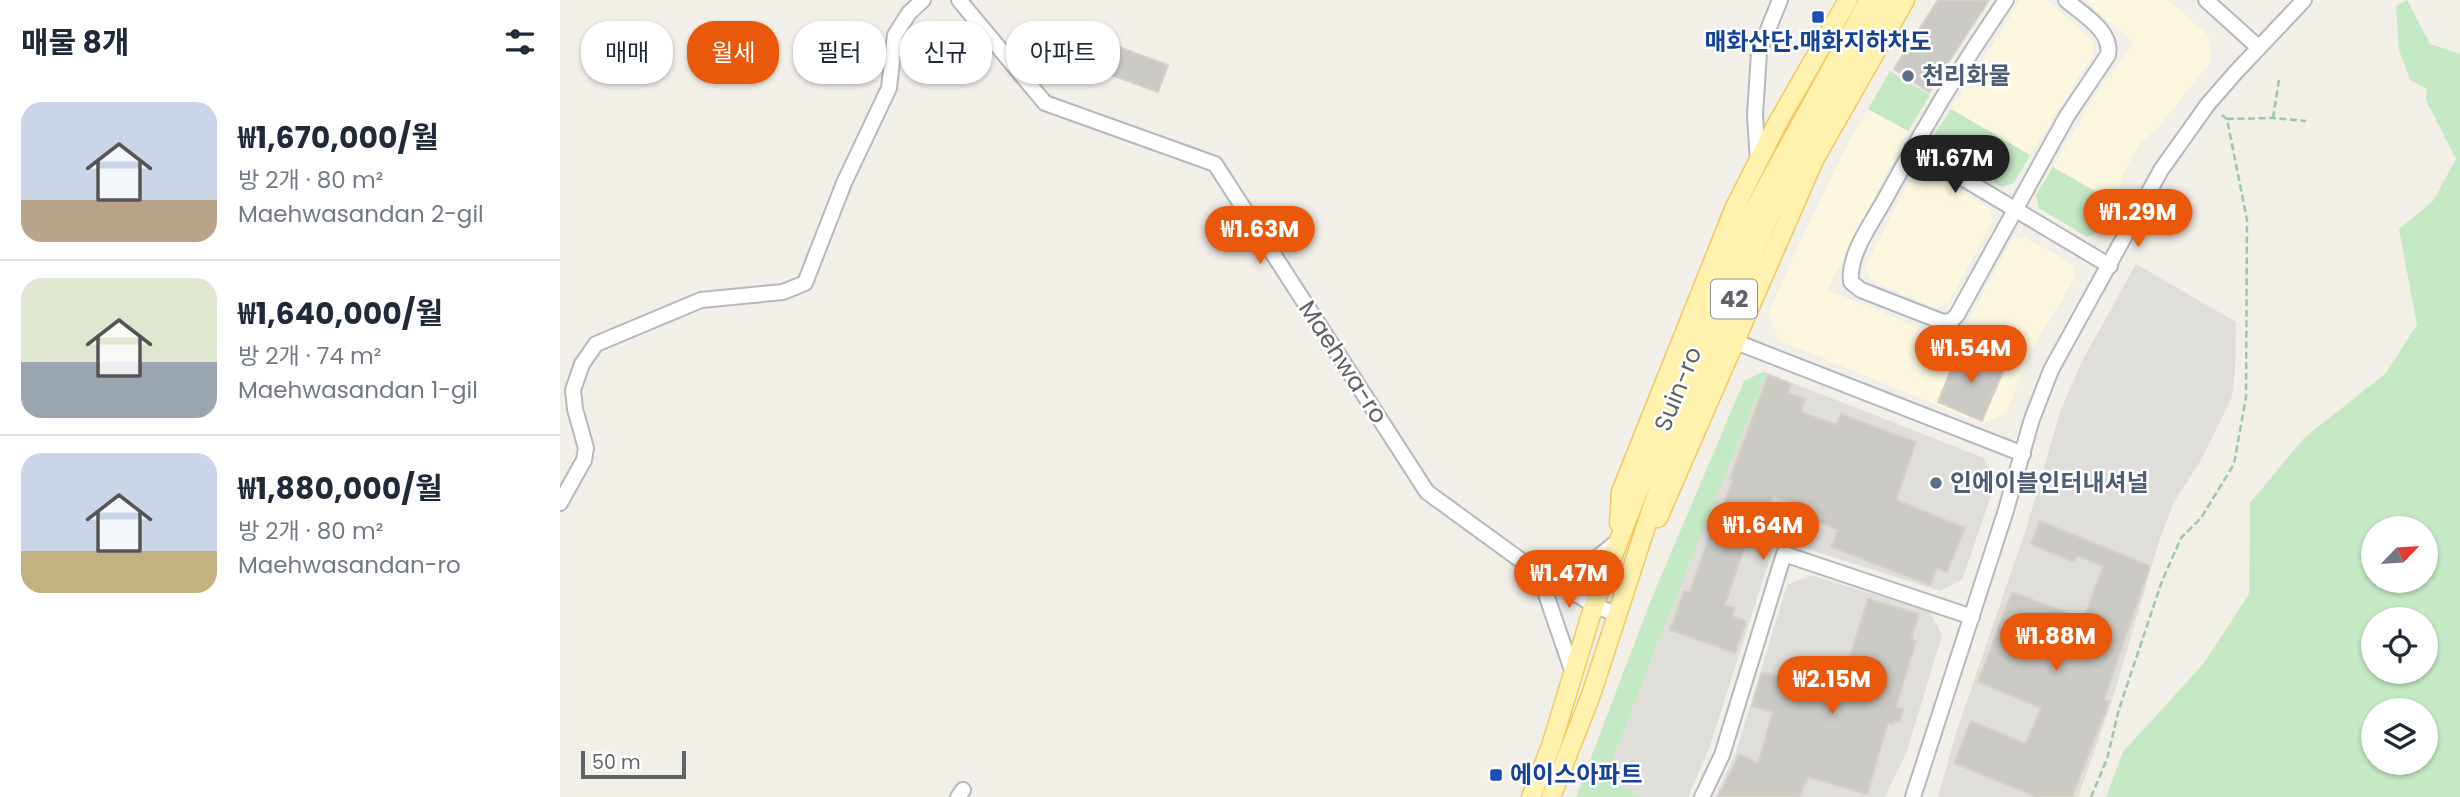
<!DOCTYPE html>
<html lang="ko">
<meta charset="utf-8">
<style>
:root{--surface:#fff;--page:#f2f2f3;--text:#1f2937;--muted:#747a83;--line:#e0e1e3;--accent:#ea580c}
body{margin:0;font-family:Poppins,"Noto Sans KR",sans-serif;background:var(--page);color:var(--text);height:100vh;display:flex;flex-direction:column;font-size:26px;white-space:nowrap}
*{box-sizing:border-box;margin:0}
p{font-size:23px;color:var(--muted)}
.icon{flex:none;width:38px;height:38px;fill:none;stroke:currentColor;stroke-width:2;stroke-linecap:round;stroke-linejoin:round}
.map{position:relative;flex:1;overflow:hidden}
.panel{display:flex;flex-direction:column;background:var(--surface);width:560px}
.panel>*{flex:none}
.banner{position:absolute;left:21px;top:21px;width:665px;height:63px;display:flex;gap:14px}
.needle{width:46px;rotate:65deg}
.buttons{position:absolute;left:1801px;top:516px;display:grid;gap:14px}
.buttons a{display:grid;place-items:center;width:77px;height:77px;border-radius:50%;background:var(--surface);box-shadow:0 2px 5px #0004;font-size:35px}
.scale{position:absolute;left:21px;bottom:18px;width:105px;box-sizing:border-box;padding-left:7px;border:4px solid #5f6368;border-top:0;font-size:19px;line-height:24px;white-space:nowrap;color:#5f6368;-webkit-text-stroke:5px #fff;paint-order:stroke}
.price{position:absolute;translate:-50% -60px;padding:0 16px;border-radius:24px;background:var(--accent);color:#fff;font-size:23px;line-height:46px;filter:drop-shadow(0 2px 4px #0008)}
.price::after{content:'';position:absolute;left:50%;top:42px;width:21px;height:16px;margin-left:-10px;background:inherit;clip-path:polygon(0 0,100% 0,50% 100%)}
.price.selected{background:#222;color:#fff}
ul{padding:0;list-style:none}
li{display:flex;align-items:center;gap:21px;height:175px;padding:0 21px}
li+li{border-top:2px solid var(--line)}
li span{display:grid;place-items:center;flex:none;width:196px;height:140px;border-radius:21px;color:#555}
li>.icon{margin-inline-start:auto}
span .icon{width:84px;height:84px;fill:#fffc;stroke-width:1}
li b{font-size:30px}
h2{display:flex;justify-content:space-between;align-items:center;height:84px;padding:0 21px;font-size:30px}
.pill{padding:0 24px;border-radius:28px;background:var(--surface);box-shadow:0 2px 5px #0004;font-size:24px;line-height:63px}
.pill.selected{background:var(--accent);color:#fff}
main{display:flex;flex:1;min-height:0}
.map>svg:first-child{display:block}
.commercial{fill:#fef7e0}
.industrial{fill:#e0deda}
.green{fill:#c5e8c5;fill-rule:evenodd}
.building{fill:#cccac5;stroke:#d6d1c6;stroke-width:2}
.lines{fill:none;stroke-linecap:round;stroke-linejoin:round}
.minor-casing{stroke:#b5b8bc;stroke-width:18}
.major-casing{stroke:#f2c960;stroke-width:21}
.path{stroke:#9cc7a9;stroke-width:2.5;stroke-dasharray:7 3.5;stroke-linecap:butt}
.minor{stroke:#fff;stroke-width:14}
.major{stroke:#fff2af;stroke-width:18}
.transit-dot{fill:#1a4fb4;stroke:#fff;stroke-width:2.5}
.service-dot{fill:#5c6f8a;stroke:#fff;stroke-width:2.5}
.labels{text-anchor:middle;stroke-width:5;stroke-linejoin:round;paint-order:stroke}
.shield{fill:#fff;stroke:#8f9295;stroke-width:2}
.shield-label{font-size:23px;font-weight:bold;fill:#5f6368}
.transit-label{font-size:24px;font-weight:bold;fill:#164399;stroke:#fff}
.service-label{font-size:24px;font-weight:bold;fill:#4e5e75;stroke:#fff;text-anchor:start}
.street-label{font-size:24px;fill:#5f6368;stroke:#fff}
</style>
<main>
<section class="panel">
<h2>매물 8개<svg class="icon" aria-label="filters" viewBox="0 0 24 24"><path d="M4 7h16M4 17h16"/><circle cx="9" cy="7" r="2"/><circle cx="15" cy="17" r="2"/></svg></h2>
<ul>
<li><span style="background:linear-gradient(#c9d6e8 70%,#b9a48a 0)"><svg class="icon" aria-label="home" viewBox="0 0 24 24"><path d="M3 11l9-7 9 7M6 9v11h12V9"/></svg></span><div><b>₩1,670,000/월</b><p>방 2개 · 80 m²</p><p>Maehwasandan 2-gil</p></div></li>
<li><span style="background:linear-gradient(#dfe7d0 60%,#9aa5b1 0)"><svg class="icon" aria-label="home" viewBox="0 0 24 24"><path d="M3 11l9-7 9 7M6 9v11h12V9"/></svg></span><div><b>₩1,640,000/월</b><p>방 2개 · 74 m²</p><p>Maehwasandan 1-gil</p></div></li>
<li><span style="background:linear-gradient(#c9d6e8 70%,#c2b280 0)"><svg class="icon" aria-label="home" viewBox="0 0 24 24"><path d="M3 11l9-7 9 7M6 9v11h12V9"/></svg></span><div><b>₩1,880,000/월</b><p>방 2개 · 80 m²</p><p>Maehwasandan-ro</p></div></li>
</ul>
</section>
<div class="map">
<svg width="1900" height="797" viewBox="0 0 1900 797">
<rect width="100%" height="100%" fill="#f1efe8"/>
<!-- commercial -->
<g class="commercial">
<polygon points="1461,0 1487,0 1533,41 1533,54 1470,155 1391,109"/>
<polygon points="1525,0 1608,0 1649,36 1651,61 1603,122 1579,145 1564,172 1554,202 1493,167 1535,96 1574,43"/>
<polygon points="1308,109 1348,131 1267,290 1397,343 1452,239 1465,237 1512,264 1515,278 1471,350 1446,413 1423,424 1219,340 1208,314 1240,242 1290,140"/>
<polygon points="1365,170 1429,208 1433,221 1388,303 1377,308 1311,280 1305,267 1353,173"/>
</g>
<!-- industrial -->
<g class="industrial">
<polygon points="1576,264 1676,322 1675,371 1672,397 1641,460 1614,502 1600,538 1552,701 1518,797 1378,797 1396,733 1467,526 1500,412 1521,363"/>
<polygon points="1207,373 1424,458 1436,481 1402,580 1380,591 1216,539 1149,749 1128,797 1082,797 1046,779 1103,630"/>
<polygon points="1251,575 1370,612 1382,635 1347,751 1325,797 1155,797 1176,752 1227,585"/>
</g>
<!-- green -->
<g class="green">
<path d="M1847 0 1870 44 1900 54V797H1546L1563 752 1644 663 1689 594 1690 503 1744 438 1825 374 1857 325 1839 229 1873 201 1896 159 1866 100 1867 89 1850 80 1839 50 1836 6ZM1866 528V581H1813V528ZM1813 620H1866V672H1813ZM1866 710V763H1813V710Z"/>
<polygon points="1330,71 1370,95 1348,131 1308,109"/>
<polygon points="1391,109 1470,155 1454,183 1442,187 1377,148 1374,135"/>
<polygon points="1493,167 1554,202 1540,232 1527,237 1479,208 1476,195"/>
<polygon points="1203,372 1207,373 1103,630 1046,778 1082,797 1016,797 1091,600 1184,381"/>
</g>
<!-- building -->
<g class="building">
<polygon points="1378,0 1429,0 1369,92 1334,69"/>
<polygon points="506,28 608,65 598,92 496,55"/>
<polygon points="1399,350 1444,369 1422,421 1378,402"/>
<polygon points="1208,375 1232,384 1228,393 1245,399 1241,412 1277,425 1281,414 1356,442 1336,500 1405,528 1387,572 1377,568 1370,585 1271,547 1278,530 1242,515 1244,508 1213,496 1200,531 1191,527 1165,605 1175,608 1172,616 1186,621 1175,653 1110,630 1124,591 1130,592 1154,522 1156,522 1173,480 1170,479"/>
<polygon points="1480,521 1590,566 1544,700 1549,702 1512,797 1477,797 1394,763 1411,721 1466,744 1481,708 1418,682 1452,592 1524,619 1543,566 1517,556 1514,562 1471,544"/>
<polygon points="1308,599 1359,614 1351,639 1356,641 1336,707 1343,709 1339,722 1334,720 1333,724 1328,723 1307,794 1248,777 1239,797 1158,797 1179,754 1198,763 1213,712 1192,706 1202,672 1278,694"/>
</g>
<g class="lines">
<defs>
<g id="minor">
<polyline points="399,0 485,103 655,164 867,492 959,559 1034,605 1058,615"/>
<path d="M1446 0C1402 64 1362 130 1325 199 1312 223 1288 254 1291 282L1301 290 1383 322 1391 321 1397 315 1507 116 1548 55C1553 31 1522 14 1506 0"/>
<polyline points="1646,0 1698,47"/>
<polyline points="1352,148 1550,266"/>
<polyline points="1198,162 1195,115 1199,52 1220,0"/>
<polyline points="1176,342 1463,454"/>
<polyline points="0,503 24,460 26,448 15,409 13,390 22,364 36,344 141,300 223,292 245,283 284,183 329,88 335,35 349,13 363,0"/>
<polyline points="978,571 1013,673"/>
<polyline points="979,571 1011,572 1029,564 1058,541"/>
<polyline points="398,797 403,790"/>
<polyline points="1142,797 1162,755 1224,554 1412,617"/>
<polyline points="1353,797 1446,510 1472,419 1491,370 1601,170 1648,104 1676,72 1744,0"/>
</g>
<g id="major">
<polyline points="1098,518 1254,160 1345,0"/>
<polyline points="1059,523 1061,492 1175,207 1218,122 1288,0"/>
<polyline points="971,797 991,746 1034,605 1127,364 1192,213 1309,0"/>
<polyline points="991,797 1031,695 1104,471 1131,399 1211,213 1328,0"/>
</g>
</defs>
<!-- minor casing -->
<use href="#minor" class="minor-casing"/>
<!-- major casing -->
<use href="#major" class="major-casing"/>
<!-- path -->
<g class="path">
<polyline points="1713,118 1719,80"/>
<polyline points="1667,119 1713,118 1746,121"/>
<polyline points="1531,797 1547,759 1559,709 1602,581 1621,538 1641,518 1674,464 1686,397 1687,220 1667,119 1659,113"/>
</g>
<!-- minor -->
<use href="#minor" class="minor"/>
<!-- major -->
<use href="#major" class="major"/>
</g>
<!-- markers -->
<g class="transit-dot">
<rect x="1251" y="10" width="14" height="14" rx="3.5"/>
<rect x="929" y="768" width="14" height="14" rx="3.5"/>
</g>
<g class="service-dot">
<circle cx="1348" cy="76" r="7"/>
<circle cx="1376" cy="483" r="7"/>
</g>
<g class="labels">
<!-- shield labels -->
<rect class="shield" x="1151" y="279.5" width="46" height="39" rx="5"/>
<g class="shield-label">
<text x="1174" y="307">42</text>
</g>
<!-- transit labels -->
<g class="transit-label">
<text x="1258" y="50">매화산단.매화지하차도</text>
<text x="950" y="783" text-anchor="start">에이스아파트</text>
</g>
<!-- service labels -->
<g class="service-label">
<text x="1362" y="84">천리화물</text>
<text x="1390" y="491">인에이블인터내셔널</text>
</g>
<!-- street labels -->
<g class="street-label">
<text transform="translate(783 362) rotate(57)" y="8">Maehwa-ro</text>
<text transform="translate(1118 389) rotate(-68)" y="8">Suin-ro</text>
</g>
</g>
</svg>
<div class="buttons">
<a><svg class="needle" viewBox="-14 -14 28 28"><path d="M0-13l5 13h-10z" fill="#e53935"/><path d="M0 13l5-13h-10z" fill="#747a83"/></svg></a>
<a><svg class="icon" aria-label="locate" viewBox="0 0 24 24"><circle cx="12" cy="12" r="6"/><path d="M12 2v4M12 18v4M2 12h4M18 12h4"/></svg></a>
<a><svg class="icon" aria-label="layers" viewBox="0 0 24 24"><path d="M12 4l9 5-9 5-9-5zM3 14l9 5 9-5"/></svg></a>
</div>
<div class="scale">50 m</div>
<b class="price selected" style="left:1395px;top:195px">₩1.67M</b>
<b class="price" style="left:1578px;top:249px">₩1.29M</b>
<b class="price" style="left:700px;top:266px">₩1.63M</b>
<b class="price" style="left:1411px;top:385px">₩1.54M</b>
<b class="price" style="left:1203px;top:562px">₩1.64M</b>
<b class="price" style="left:1009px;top:610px">₩1.47M</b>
<b class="price" style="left:1496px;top:673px">₩1.88M</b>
<b class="price" style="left:1272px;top:716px">₩2.15M</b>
<div class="banner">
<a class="pill">매매</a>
<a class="pill selected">월세</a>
<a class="pill">필터</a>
<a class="pill">신규</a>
<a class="pill">아파트</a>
</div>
</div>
</main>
